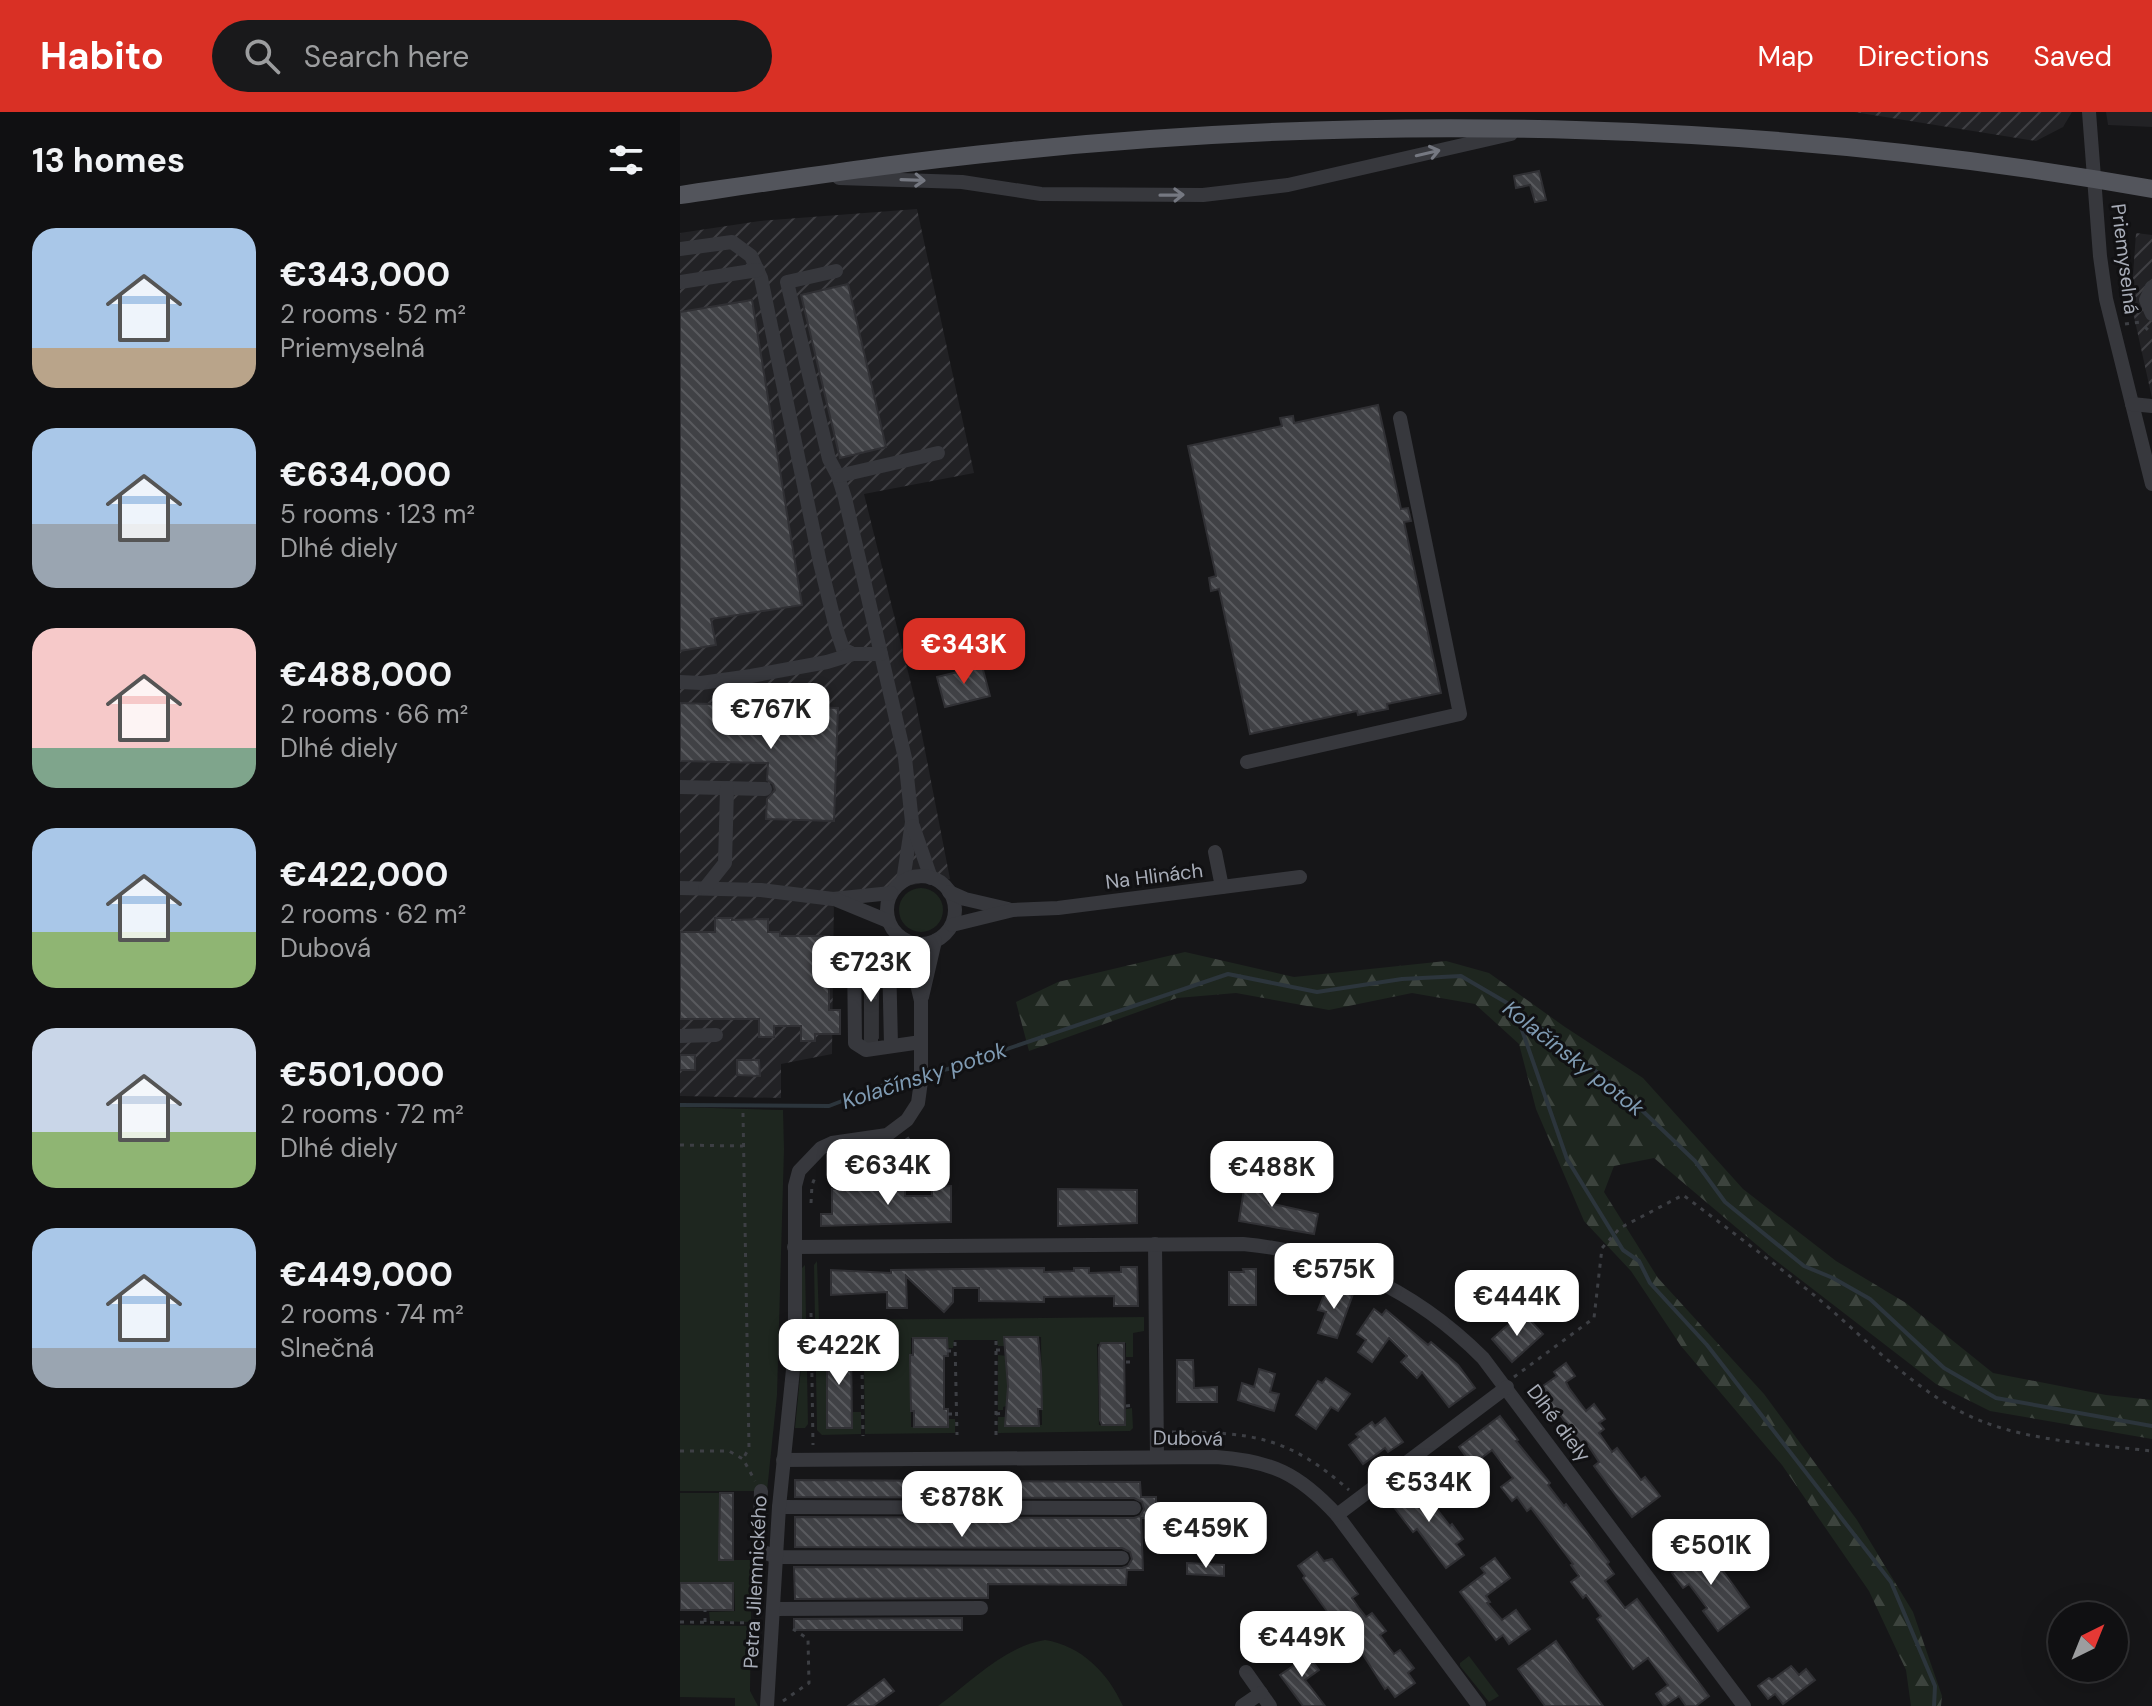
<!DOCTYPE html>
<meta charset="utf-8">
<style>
:root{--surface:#101012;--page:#19191b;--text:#f1f3f6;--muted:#9c9d9f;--line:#303032;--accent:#d93025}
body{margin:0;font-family:"DM Sans",sans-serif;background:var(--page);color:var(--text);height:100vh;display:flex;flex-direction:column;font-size:30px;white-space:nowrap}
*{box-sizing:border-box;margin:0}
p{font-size:26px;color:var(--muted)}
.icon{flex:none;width:44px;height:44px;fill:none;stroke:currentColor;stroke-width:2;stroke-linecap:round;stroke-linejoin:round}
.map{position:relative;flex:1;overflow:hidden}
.details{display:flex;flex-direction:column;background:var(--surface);width:680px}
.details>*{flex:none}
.needle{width:52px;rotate:43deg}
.buttons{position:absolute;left:1368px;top:1490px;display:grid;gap:16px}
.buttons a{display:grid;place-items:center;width:80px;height:80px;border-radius:50%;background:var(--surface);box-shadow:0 8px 32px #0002,0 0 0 2px var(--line);font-size:40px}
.price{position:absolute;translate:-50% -68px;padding:0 18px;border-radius:16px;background:#fff;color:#222;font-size:26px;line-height:52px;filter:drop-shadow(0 2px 4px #0008)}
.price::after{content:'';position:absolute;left:50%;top:48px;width:24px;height:18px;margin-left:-12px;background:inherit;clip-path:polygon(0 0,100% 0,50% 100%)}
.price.active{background:var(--accent);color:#fff}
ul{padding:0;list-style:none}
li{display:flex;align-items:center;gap:24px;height:200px;padding:0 32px}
li span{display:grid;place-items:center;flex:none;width:224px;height:160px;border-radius:24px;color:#555}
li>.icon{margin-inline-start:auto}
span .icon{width:96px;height:96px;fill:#fffc;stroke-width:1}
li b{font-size:34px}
h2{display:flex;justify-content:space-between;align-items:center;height:96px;padding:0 32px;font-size:34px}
header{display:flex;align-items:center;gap:48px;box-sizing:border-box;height:112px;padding:0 40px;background:var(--accent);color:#fff}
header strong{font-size:38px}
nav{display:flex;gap:44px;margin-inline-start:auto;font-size:28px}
.search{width:560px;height:72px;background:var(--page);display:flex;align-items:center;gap:20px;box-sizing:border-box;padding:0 28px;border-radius:44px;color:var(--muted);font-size:30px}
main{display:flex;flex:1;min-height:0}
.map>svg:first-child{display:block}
.built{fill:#222225}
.industrial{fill:url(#industrial-furrows)}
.green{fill:#1e261f}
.forest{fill:url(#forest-firs)}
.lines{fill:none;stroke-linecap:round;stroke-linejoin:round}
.stream{stroke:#2c353c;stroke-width:4}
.building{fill:url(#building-back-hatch);stroke:#303034;stroke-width:2}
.minor-tunnel{stroke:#333438;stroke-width:14;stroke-dasharray:14 7;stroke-linecap:butt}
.path{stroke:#3d3f44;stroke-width:3;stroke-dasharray:4 6;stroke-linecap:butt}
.minor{stroke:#37383d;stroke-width:14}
.major{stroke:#53555c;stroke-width:18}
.oneway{stroke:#757881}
.labels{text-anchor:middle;stroke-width:6;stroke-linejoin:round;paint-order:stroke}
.street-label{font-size:20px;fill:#a8adb8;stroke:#111113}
.water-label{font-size:22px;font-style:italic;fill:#7f9bb3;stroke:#111113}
</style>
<header>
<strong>Habito</strong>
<div class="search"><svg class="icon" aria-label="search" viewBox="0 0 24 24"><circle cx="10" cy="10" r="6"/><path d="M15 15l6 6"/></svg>Search here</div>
<nav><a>Map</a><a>Directions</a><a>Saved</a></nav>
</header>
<main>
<section class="details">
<h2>13 homes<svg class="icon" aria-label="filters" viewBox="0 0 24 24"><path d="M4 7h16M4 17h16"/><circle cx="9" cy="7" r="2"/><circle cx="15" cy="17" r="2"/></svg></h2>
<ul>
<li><span style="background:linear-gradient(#a9c7e8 75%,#b9a48a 0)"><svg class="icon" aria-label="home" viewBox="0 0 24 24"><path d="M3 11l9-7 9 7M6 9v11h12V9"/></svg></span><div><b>€343,000</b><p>2 rooms · 52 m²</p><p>Priemyselná</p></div></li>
<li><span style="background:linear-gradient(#a9c7e8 60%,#9aa5b1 0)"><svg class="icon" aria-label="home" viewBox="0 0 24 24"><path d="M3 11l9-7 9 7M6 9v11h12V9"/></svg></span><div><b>€634,000</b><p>5 rooms · 123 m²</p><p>Dlhé diely</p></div></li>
<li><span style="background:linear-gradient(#f6c9c9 75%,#7fa58c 0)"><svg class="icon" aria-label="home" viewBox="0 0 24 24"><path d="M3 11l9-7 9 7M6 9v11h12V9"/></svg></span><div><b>€488,000</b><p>2 rooms · 66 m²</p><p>Dlhé diely</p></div></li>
<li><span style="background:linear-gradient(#a9c7e8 65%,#8fb573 0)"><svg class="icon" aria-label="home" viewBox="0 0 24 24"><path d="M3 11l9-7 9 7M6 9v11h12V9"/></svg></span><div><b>€422,000</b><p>2 rooms · 62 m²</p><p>Dubová</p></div></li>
<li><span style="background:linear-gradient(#c9d6e8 65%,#8fb573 0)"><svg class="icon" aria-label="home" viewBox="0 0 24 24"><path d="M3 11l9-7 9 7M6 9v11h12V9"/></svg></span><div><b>€501,000</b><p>2 rooms · 72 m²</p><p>Dlhé diely</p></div></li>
<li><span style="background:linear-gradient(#a9c7e8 75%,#9aa5b1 0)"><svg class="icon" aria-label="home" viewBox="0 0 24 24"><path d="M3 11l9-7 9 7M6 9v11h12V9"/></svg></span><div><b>€449,000</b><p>2 rooms · 74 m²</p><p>Slnečná</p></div></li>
</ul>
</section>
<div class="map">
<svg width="1472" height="1594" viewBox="0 0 1472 1594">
<defs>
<pattern id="industrial-furrows" width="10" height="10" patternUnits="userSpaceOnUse" patternTransform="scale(2)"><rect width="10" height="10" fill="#222225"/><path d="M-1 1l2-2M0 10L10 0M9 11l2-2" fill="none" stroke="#3f3f43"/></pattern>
<pattern id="forest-firs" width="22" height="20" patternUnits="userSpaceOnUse" patternTransform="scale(2)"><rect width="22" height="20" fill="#1e261f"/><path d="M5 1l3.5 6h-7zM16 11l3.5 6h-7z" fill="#3c433d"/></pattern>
<pattern id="building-back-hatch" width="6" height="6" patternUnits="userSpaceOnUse" patternTransform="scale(2)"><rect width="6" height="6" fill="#404145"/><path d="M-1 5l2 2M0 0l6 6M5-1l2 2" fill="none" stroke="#595a5e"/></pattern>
</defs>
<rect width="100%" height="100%" fill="#161618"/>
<!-- built -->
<polygon class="built" points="1426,0 1472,0 1472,15 1428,13"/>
<!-- industrial -->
<g class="industrial">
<polygon points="1174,0 1392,0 1383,15 1356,29"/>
<polygon points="237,97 294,361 184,382 236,592 270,767 154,785 152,942 101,952 101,986 0,984 0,121 80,109"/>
<polygon points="1456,121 1472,123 1472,286 1451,191"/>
</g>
<!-- green -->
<g class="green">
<circle cx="241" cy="798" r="22"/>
<polygon points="0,995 103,998 104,1037 97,1283 87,1379 0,1379"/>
<polygon points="137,1149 139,1208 464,1205 464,1219 453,1221 453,1245 446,1245 446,1231 417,1232 419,1313 446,1313 446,1297 452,1296 453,1316 450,1319 318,1321 318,1305 325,1305 326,1314 362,1313 361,1225 325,1225 324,1234 318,1234 317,1228 274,1228 273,1236 267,1236 267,1226 231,1226 231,1315 267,1315 268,1307 275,1307 275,1321 185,1322 184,1249 173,1249 172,1234 147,1234 147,1316 173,1316 173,1300 181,1300 181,1322 142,1323 137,1318 134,1153"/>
<polygon points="125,1153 128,1312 125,1316 115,1316 122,1245 122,1156"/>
<polygon points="318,1243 328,1244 327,1294 323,1295 323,1298 318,1298"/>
<polygon points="0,1381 40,1381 39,1448 72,1448 71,1510 30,1509 29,1500 55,1499 54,1470 0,1470"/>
<polygon points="0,1513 71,1514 70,1579 78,1594 55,1594 55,1586 0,1585"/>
<path d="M365 1528C402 1534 428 1561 443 1594H258C290 1571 325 1534 365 1528Z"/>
<polygon points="789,1544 819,1584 809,1590 780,1554 780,1551"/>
</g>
<!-- forest -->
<polygon class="forest" points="505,840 614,865 766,849 809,861 885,915 963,966 1063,1077 1156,1149 1226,1191 1313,1261 1426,1283 1472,1288 1472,1327 1310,1299 1256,1272 1090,1144 974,1046 934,1054 924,1080 978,1166 1084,1282 1177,1408 1233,1500 1262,1584 1261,1594 1231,1594 1226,1558 1189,1479 1102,1353 1001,1234 951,1159 904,1109 856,997 839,932 795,892 732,881 649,898 556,881 497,886 349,939 336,890 378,870"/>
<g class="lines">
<!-- stream -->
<g class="stream">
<polyline points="835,898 887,1047 943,1138 959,1149 970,1171 1027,1233 1211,1470 1255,1574 1254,1594"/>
<polyline points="0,993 149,994 222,966 268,957 548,862 637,880 722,867 781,864 834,895 946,983 1015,1049 1045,1090 1124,1154 1153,1166 1190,1187 1264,1256 1316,1286 1472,1314"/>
</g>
</g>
<!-- building -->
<g class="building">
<polygon points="859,59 866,88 855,90 850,73 836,76 834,64"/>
<polygon points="168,172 206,335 160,346 121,183"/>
<polygon points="72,188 122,493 31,507 36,533 0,539 0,200"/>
<polygon points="698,293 721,397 728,396 731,409 724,410 761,581 707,592 708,597 692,600 678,603 677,599 570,622 539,477 531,479 529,466 536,464 508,334 602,314 600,306 613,304 614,311"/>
<polygon points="302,554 310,584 265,595 257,565"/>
<polygon points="0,591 158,596 154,709 86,707 87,687 95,678 93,672 87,668 88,651 0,649"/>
<polygon points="35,806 52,806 52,808 88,807 88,820 100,820 100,824 149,824 149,898 160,898 160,922 135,922 135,929 121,929 121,914 94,914 94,925 79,925 79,907 0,907 0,820 35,820"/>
<polygon points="185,857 198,857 198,926 188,928 185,925"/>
<rect x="0" y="943" width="15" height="15"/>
<polygon points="57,948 79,948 80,964 57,963"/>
<polygon points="566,1064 591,1068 589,1091 638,1102 634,1122 559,1109"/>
<polygon points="271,1074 271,1110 141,1114 141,1102 152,1102 152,1077 225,1076 225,1084 252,1084 252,1075"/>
<polygon points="378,1077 457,1078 457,1111 378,1114"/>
<polygon points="441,1155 457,1155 458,1194 434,1194 434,1184 364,1185 364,1190 299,1189 299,1176 273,1176 273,1190 264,1200 226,1164 227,1196 207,1196 207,1180 151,1183 151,1158 211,1161 211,1158 364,1156 364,1160 394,1159 394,1156 409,1156 409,1161 441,1160"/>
<polygon points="563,1157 576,1157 576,1193 549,1193 549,1160 564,1160"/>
<polygon points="648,1173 673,1182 657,1226 638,1221 646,1200 638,1198"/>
<polygon points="694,1197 702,1203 706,1198 748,1233 751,1230 778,1253 795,1276 769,1295 742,1260 737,1266 721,1250 727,1244 709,1226 692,1250 678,1240 686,1228 677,1222"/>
<polygon points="838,1204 844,1211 849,1207 863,1222 832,1250 812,1227"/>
<polygon points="324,1225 358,1225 361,1259 362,1297 358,1297 359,1314 325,1314 328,1274"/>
<polygon points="233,1226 267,1226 268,1244 264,1244 264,1297 268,1297 268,1315 234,1315 234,1299 231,1299 230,1243 233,1243"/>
<polygon points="421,1231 444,1231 445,1313 422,1313 420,1308 419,1236"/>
<polygon points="147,1234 171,1234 172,1316 147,1316"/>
<polygon points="497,1248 513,1248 514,1276 537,1275 537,1290 497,1290"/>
<polygon points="886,1251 895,1264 886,1270 889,1276 906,1299 914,1292 925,1307 919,1311 924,1317 919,1321 932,1340 937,1336 961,1368 965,1365 980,1384 952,1405 914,1354 919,1350 906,1330 902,1333 876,1297 874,1299 864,1287 867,1285 860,1276 877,1264 874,1260"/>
<polygon points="579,1257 595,1262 590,1280 599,1282 594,1299 558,1288 562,1271 574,1275"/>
<polygon points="646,1266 670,1282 658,1299 651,1295 636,1317 616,1303 638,1269 642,1271"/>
<polygon points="820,1304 838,1328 836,1329 870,1371 868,1373 884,1394 886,1392 929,1450 927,1452 934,1462 925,1469 945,1496 957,1487 1029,1584 1016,1594 1006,1594 999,1584 984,1594 976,1582 988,1573 968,1546 953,1557 917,1507 921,1504 906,1483 903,1486 891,1470 899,1464 891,1453 893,1452 851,1396 847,1399 837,1385 832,1389 821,1375 833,1366 812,1338 792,1353 779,1335"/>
<polygon points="705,1306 723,1330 708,1340 705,1336 683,1352 669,1333 679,1325 676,1322 692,1310 695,1314"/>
<polygon points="115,1368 460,1370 461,1385 476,1385 476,1406 461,1406 463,1458 447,1458 446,1473 308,1472 308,1486 115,1487 114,1455 442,1456 448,1454 452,1447 450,1440 442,1436 115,1435 115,1405 454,1406 460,1404 464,1397 462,1390 454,1386 115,1385"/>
<polygon points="736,1370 770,1414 772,1412 783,1427 776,1432 784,1443 766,1456 737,1417 733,1420 710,1390"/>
<polygon points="40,1381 53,1381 53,1448 39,1448"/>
<polygon points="1020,1431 1030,1441 1069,1495 1038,1519 1023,1499 1027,1496 1009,1472 1003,1476 992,1461 1010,1448 1006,1441"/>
<polygon points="637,1440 644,1449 652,1447 678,1482 672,1486 679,1496 686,1505 692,1501 706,1519 700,1523 707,1533 714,1542 720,1538 734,1556 728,1561 735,1571 715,1585 708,1575 705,1577 680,1538 677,1540 664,1522 667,1520 660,1510 652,1500 649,1502 623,1466 625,1464 618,1454"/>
<polygon points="815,1446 830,1466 806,1484 810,1490 807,1491 822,1508 836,1498 850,1517 829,1532 823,1523 816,1528 780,1480 805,1461 801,1456"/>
<polygon points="507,1451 544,1453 544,1464 507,1462"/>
<rect x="0" y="1471" width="53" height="27"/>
<polygon points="282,1506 282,1518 114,1518 114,1507"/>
<polygon points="876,1529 895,1556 923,1594 865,1594 838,1557"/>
<polygon points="622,1535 639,1558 625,1568 645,1594 623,1594 600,1563 616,1552 610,1544"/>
<polygon points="1111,1554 1119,1563 1126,1557 1135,1568 1103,1592 1095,1582 1088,1587 1078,1574 1089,1566 1092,1568"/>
<polygon points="204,1567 214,1579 193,1594 168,1594"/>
</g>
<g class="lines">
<!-- minor-tunnel -->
<g class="minor-tunnel">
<polyline points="185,864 198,864"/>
<polyline points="184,877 198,877"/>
<polyline points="184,894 198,894"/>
<polyline points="184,905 198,905"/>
<polyline points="184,916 198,916"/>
<polyline points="184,926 198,926"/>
</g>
<!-- path -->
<g class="path">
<polyline points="1445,212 1460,210"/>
<polyline points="1465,215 1472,222"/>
<polyline points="63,1001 69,1336 63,1347"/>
<polyline points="0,1033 63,1034"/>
<polyline points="218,1034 234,1022"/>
<polyline points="131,1091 132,1073 136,1063"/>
<polyline points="131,1201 133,1333"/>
<polyline points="316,1229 316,1323"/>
<polyline points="275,1230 277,1323"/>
<polyline points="316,1238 324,1238"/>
<polyline points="267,1239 276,1239"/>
<polyline points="446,1250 455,1250"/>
<polyline points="173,1252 182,1252 183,1324"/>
<path d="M834 1265 914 1206 922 1136 940 1116 1003 1083C1047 1116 1091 1149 1134 1183 1184 1225 1243 1288 1304 1310 1352 1329 1420 1333 1472 1339"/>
<polyline points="446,1294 455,1293"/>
<polyline points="268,1302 276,1302"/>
<polyline points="316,1302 325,1301"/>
<path d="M492 1320C570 1320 608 1324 669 1378"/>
<polyline points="0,1339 49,1339 63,1347 75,1369"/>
<polyline points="0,1510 80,1511"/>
<polyline points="25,1510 25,1498"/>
<polyline points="103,1589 129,1571 128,1527 113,1517"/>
</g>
<!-- minor -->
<g class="minor">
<polyline points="1409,0 1420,144 1426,187 1472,372"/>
<polyline points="159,66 282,70 361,82 523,83 608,73 831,22"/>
<polyline points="0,137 52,130 71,144 81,166 140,451 156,516 163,537 173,542"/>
<polyline points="156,159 107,170 149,347 158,364 165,386 225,646 232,710 223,769"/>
<polyline points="0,170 78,158"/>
<polyline points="1472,175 1466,188 1472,202"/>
<polyline points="1452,292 1472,294"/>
<polyline points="158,364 258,341"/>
<polyline points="0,570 21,571 71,564 147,550 173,542 201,542"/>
<polyline points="567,650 780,602 720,306"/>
<polyline points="0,675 85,677"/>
<polyline points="233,714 251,766"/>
<polyline points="535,740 542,775"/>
<circle cx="241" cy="798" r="34"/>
<polyline points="0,776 81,778 153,787 211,781"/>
<polyline points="25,776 45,751 47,676"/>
<polyline points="269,780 285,787 328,797"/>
<polyline points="157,788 208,809"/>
<polyline points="272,813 333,798 378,796 620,765"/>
<polyline points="242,885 255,829"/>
<polyline points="0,924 36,923"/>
<polyline points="211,933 209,846 202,838 174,839 175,931 186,938 241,930"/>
<polyline points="475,1132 477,1345"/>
<path d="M114 1135 563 1132C658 1141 736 1179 803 1246L1064 1594"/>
<path d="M103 1348 536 1345C592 1349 618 1361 657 1403L799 1594"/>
<polyline points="81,1379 79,1438 96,1445 442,1446"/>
<polyline points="99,1395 454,1396"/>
<polyline points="657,1403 827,1275"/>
<polyline points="94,1497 301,1496"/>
<polyline points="566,1560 590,1594"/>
<polyline points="87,1594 99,1395 115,1238 115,1074 119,1059 141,1036 152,1031 207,1023 227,1008 238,991 241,969 241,889 227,830"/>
<polyline points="562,1594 581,1581"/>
</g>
<!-- major -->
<path class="major" d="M0 83C110 67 221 50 332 39 708 0 1099 10 1472 77"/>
</g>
<!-- one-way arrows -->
<defs><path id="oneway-shaft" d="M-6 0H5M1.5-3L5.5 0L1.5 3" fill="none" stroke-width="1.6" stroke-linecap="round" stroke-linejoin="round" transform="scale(2)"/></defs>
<g class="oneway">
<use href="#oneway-shaft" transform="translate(748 41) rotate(-13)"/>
<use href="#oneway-shaft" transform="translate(233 68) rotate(2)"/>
<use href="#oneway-shaft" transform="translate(492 83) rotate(-1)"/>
</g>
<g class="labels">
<!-- street labels -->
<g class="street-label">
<text transform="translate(1445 147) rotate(83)" y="7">Priemyselná</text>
<text transform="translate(474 764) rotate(-7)" y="7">Na Hlinách</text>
<text transform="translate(879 1311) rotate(53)" y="7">Dlhé diely</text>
<text transform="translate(508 1326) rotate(1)" y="7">Dubová</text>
<text transform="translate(75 1470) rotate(-87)" y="7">Petra Jilemnického</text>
</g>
<!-- water labels -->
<g class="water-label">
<text transform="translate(894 946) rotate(38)" y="8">Kolačínsky potok</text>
<text transform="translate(244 963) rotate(-18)" y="8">Kolačínsky potok</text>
</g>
</g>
</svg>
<div class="buttons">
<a><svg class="needle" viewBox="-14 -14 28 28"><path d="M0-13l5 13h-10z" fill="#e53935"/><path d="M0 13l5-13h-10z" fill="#9c9d9f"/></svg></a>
</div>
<b class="price active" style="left:284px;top:574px">€343K</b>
<b class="price" style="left:91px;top:639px">€767K</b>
<b class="price" style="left:191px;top:892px">€723K</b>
<b class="price" style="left:208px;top:1095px">€634K</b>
<b class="price" style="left:592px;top:1097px">€488K</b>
<b class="price" style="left:654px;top:1199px">€575K</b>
<b class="price" style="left:837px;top:1226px">€444K</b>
<b class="price" style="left:159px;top:1275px">€422K</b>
<b class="price" style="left:749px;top:1412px">€534K</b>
<b class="price" style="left:282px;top:1427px">€878K</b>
<b class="price" style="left:526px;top:1458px">€459K</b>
<b class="price" style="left:1031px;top:1475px">€501K</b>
<b class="price" style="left:622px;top:1567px">€449K</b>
</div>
</main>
